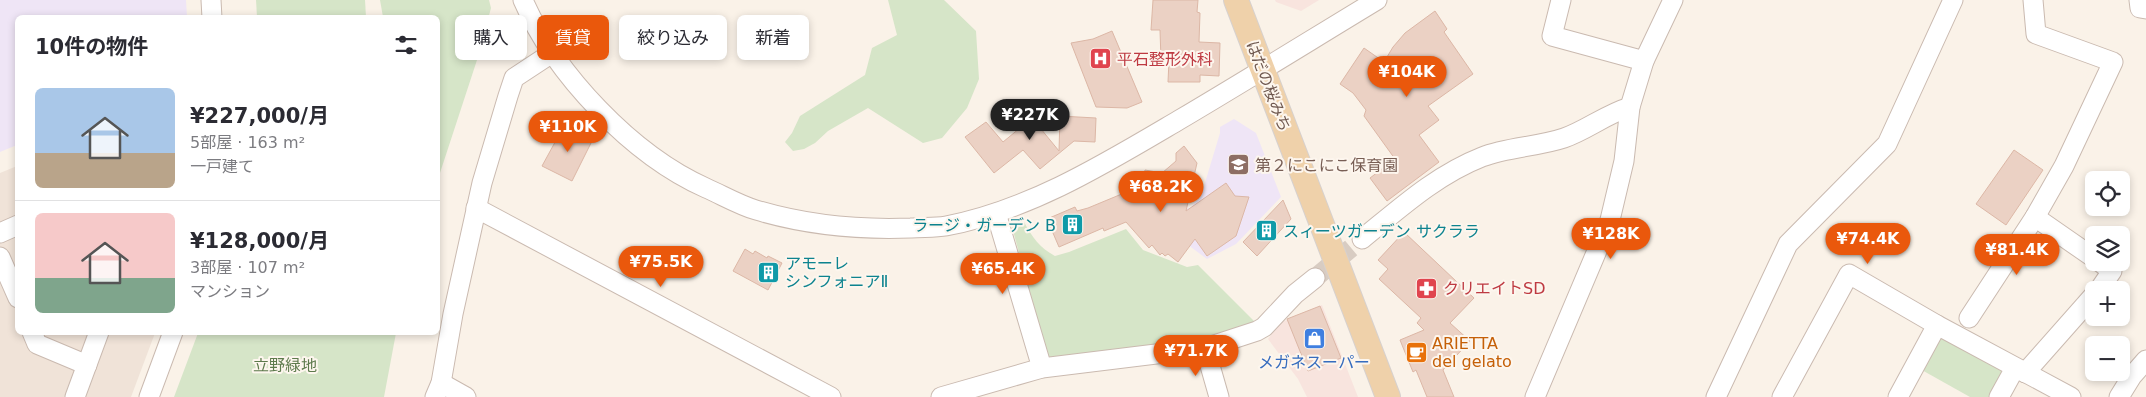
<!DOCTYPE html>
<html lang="ja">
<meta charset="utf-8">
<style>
:root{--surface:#fff;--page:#f7f7f7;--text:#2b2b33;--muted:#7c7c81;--line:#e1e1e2;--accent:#ea580c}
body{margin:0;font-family:"DejaVu Sans","Noto Sans JP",sans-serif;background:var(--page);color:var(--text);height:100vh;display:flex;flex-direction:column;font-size:19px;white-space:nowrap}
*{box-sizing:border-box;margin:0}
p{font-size:16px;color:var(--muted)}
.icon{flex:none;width:28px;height:28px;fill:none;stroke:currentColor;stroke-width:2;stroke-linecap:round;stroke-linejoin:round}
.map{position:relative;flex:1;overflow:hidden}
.sheet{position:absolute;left:15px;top:15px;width:425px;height:320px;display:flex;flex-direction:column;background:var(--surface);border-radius:8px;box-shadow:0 2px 8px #0003}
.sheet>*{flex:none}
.hud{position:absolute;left:455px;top:15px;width:475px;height:45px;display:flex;gap:10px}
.controls{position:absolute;left:2085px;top:171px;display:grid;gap:10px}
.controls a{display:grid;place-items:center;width:45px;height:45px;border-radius:8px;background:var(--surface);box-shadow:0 2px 8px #0003;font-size:25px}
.price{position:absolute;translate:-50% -42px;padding:0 11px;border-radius:18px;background:var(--accent);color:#fff;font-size:16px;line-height:32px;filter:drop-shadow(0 1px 2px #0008)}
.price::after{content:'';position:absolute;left:50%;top:30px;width:15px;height:11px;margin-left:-8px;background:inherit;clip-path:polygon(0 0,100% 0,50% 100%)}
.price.on{background:#222;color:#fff}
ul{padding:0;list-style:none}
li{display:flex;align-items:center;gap:15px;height:125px;padding:0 20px}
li+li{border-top:1px solid var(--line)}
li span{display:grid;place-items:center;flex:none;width:140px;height:100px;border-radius:8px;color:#555}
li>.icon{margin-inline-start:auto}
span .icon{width:60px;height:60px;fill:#fffc;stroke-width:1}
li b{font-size:21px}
h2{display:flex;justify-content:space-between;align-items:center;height:60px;padding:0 20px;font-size:21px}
.tag{padding:0 18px;border-radius:8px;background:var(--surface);box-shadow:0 2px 8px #0003;font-size:18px;line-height:45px}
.tag.on{background:var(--accent);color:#fff}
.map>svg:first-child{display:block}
.residential{fill:#f0e3d8}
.commercial{fill:#f8e4de}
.education{fill:#efe5f6}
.green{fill:#d6e5c8}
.building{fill:#ebd1c4;stroke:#dcb7a6}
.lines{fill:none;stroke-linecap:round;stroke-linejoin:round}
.minor-tunnel{stroke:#d8ccc2;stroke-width:19;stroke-dasharray:19 9;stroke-linecap:butt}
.minor-casing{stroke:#cabab0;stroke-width:21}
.major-casing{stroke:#d7d1ce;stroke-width:26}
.minor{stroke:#fff;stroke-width:19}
.major{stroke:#efd1aa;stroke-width:24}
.labels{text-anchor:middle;stroke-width:4;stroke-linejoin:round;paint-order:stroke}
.health-label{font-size:16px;fill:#be3a42;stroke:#fdf6ee;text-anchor:start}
.street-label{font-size:16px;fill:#705950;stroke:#fdf6ee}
.education-label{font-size:16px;fill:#785e54;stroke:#fdf6ee;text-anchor:start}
.culture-label{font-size:16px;fill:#0d838f;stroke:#fdf6ee;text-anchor:start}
.food-label{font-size:16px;fill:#c56008;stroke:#fdf6ee;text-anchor:start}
.shop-label{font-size:16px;fill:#366cbe;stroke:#fdf6ee}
.park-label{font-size:16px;fill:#5d7a4c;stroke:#fdf6ee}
</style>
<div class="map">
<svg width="2146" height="397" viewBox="0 0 2146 397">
<rect width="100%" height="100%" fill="#faf2e8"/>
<!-- residential -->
<polygon class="residential" points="17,166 18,332 155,333 131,397 0,397 0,173"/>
<!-- commercial -->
<g class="commercial">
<polygon points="1275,0 1319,0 1301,11 1276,2"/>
<polygon points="1322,305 1358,397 1307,397 1298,379 1268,339 1280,323"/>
</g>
<!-- education -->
<g class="education">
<polygon points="0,0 186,0 187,17 18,18 17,145 0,152"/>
<polygon points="1234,119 1256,133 1281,197 1236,244 1207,259 1184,242 1177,212 1191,207 1201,196 1220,133 1220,127"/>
</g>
<!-- green -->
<g class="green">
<polygon points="256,0 365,0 366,17 257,17"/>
<polygon points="380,0 489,0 491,8 477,60 438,179 438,18 383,17"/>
<polygon points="888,0 944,0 976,31 979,79 967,108 942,138 923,143 868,108 828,131 815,143 804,149 793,151 785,142 792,133 800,116 865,75 872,48 897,35"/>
<path d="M1024 222C1032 237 1040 248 1055 256L1069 252 1126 229 1143 250 1187 267 1198 265 1257 324 1204 341 1053 359 1047 355 1012 227Z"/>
<polygon points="198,333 198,332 396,333 384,397 174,397"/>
<polygon points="1945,337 2000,369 2003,376 1991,397 1970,397 1920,369 1937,340"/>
</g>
<!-- building -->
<g class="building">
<polygon points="1153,0 1198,0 1197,12 1200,13 1199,42 1220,43 1219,76 1200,75 1200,82 1168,82 1169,60 1161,60 1160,30 1151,30"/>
<polygon points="1435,11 1447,29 1444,32 1473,74 1428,106 1439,120 1419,135 1439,162 1387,201 1370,178 1395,159 1364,116 1366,110 1353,93 1340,84 1364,48 1384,62 1393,47 1405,33"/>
<polygon points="1112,31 1142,102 1127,108 1096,107 1071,43 1093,39"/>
<polygon points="1060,116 1096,118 1095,142 1074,141 1040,169 1023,150 994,173 965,137 986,122 1003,142 1032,118 1059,151"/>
<polygon points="565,124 593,139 572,181 542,166"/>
<polygon points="1184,146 1197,163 1186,211 1226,183 1235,196 1249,197 1236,236 1207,256 1195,239 1178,262 1168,254 1165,256 1162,253 1160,255 1152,245 1149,248 1126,222 1104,231 1103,228 1059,247 1047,219 1075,207 1077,211 1088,208 1141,186 1145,170 1162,173 1176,161 1176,153"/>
<polygon points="2014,150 2043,170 2006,225 1976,204"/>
<polygon points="1283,200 1291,219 1257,256 1243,242"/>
<polygon points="1404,232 1474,298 1450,323 1470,341 1443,370 1454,397 1427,397 1416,370 1413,372 1400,340 1424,330 1417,323 1421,318 1379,279 1388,269 1378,260"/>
<polygon points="745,249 753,254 755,251 767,258 768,256 782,263 768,290 733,271"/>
<polygon points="1320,306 1341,358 1308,371 1287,319"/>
</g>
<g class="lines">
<!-- minor-tunnel -->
<polyline class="minor-tunnel" points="1315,278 1362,239"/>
<defs>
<g id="minor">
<polyline points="211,0 212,18"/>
<path d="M523 0C555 74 632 155 706 188 722 195 739 205 756 210 806 225 859 230 911 228 922 227 935 228 946 226 1030 210 1106 163 1179 120 1245 81 1311 40 1377 0"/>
<polyline points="1561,0 1552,36 1644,61"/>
<polyline points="2139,0 2140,8 2146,9"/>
<polyline points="476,208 831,397"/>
<polyline points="996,213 1042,368"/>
<polyline points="2035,217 2094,258"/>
<polyline points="0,233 18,225"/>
<path d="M1362 239C1399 209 1436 175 1482 157 1507 147 1537 147 1564 138 1587 130 1606 114 1630 107"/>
<polyline points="0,257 18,298"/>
<polyline points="2099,290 2112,271 2100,262"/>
<polyline points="1969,318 2035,217 2064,166 2113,62 2036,34 2033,0"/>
<polyline points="32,332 37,344 87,365"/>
<polyline points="1205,348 1219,397"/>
<polyline points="2025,373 2094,295"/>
<polyline points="441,383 466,397"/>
<polyline points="75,397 99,332"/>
<polyline points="149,397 173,332"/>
<polyline points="435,397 441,383 453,314 482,183 508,96 514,78 552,53"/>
<polyline points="941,397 1042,368 1205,348 1257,331 1264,327 1295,294 1315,278"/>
<polyline points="1535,397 1610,220 1624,161 1630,107 1644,61 1673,0"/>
<polyline points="1716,397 1788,244 1887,144 1953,0"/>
<polyline points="1782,397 1849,274 1937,325 2071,397"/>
<polyline points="1898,397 1937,325"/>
<polyline points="1999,397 2015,368"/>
<polyline points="2119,397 2132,376 2146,360"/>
</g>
<polyline id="major" points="1236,0 1388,397"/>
</defs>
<!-- minor casing -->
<use href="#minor" class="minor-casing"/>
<!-- major casing -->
<use href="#major" class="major-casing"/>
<!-- minor -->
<use href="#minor" class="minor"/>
<!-- major -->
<use href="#major" class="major"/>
</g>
<!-- icons -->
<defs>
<symbol id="hospital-square" viewBox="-11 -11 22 22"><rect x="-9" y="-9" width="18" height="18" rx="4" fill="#e0444e" stroke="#fdf6ee"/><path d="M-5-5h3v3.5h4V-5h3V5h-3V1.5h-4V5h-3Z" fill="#fff"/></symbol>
<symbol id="school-square" viewBox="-11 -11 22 22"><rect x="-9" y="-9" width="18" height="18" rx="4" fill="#8d6e63" stroke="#fdf6ee"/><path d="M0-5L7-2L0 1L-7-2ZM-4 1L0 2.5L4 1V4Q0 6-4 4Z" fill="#fff"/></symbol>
<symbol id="building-square" viewBox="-11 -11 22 22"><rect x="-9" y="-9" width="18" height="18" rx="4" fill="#0f9aa8" stroke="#fdf6ee"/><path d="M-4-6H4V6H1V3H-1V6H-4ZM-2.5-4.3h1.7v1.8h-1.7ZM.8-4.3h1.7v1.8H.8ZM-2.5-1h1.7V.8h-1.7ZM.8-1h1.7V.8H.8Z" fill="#fff"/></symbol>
<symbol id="pharmacy-square" viewBox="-11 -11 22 22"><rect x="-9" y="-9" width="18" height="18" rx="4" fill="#e0444e" stroke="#fdf6ee"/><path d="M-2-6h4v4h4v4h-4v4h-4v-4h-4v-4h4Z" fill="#fff"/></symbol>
<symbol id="shop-square" viewBox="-11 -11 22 22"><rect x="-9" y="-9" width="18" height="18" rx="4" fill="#3f7fe0" stroke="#fdf6ee"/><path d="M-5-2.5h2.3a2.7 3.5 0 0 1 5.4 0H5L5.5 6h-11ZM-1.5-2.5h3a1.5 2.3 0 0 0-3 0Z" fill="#fff"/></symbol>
<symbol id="cafe-square" viewBox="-11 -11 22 22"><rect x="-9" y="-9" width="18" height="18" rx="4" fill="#e8710a" stroke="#fdf6ee"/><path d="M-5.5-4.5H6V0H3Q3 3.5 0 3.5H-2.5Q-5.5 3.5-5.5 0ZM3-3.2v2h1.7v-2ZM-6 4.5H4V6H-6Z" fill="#fff"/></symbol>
</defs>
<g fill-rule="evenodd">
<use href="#hospital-square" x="1088" y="46" width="25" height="25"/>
<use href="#school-square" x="1226" y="152" width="25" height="25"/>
<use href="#building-square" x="1060" y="212" width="25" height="25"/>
<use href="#building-square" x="1254" y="218" width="25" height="25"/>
<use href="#building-square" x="756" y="260" width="25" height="25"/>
<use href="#pharmacy-square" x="1414" y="276" width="25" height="25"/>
<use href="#shop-square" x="1302" y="326" width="25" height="25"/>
<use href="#cafe-square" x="1404" y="340" width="25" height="25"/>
</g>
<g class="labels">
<!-- health labels -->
<g class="health-label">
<text x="1117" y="65">平石整形外科</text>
<text x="1443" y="294">クリエイトSD</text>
</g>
<!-- street labels -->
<g class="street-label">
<text transform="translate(1269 86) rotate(69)" y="6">はだの桜みち</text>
</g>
<!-- education labels -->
<g class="education-label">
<text x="1255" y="171">第２にこにこ保育園</text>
</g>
<!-- culture labels -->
<g class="culture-label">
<text x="1056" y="231" text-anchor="end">ラージ・ガーデン B</text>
<text x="1283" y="237">スィーツガーデン サクララ</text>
<text x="785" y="269">アモーレ<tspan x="785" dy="18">シンフォニアⅡ</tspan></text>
</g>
<!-- food labels -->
<g class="food-label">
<text x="1432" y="349">ARIETTA<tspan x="1432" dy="18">del gelato</tspan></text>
</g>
<!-- shop labels -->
<g class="shop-label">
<text x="1314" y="368">メガネスーパー</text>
</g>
<!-- park labels -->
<g class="park-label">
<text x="285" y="371">立野緑地</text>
</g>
</g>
</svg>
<div class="controls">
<a><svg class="icon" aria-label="locate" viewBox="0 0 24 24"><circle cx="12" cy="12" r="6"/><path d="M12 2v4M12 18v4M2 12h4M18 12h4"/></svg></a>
<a><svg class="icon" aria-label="layers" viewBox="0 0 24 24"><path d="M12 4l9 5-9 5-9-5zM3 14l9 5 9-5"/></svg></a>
<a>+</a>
<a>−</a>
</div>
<b class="price" style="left:1407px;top:98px">¥104K</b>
<b class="price on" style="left:1030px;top:141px">¥227K</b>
<b class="price" style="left:568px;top:153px">¥110K</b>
<b class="price" style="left:1161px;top:213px">¥68.2K</b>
<b class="price" style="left:1611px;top:260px">¥128K</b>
<b class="price" style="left:1868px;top:265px">¥74.4K</b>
<b class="price" style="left:2017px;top:276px">¥81.4K</b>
<b class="price" style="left:661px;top:288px">¥75.5K</b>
<b class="price" style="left:1003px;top:295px">¥65.4K</b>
<b class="price" style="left:1196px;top:377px">¥71.7K</b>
<div class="hud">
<a class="tag">購入</a>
<a class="tag on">賃貸</a>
<a class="tag">絞り込み</a>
<a class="tag">新着</a>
</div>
<section class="sheet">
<h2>10件の物件<svg class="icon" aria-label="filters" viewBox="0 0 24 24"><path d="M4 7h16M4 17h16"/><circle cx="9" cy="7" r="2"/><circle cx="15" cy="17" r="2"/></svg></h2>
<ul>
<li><span style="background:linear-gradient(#a9c7e8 65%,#b9a48a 0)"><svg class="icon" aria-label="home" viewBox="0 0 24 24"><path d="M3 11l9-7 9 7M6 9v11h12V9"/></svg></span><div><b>¥227,000/月</b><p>5部屋 · 163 m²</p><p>一戸建て</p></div></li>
<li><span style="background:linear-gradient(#f6c9c9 65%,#7fa58c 0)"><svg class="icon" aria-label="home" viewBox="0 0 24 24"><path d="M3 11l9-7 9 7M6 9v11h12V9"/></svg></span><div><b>¥128,000/月</b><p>3部屋 · 107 m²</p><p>マンション</p></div></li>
</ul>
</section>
</div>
